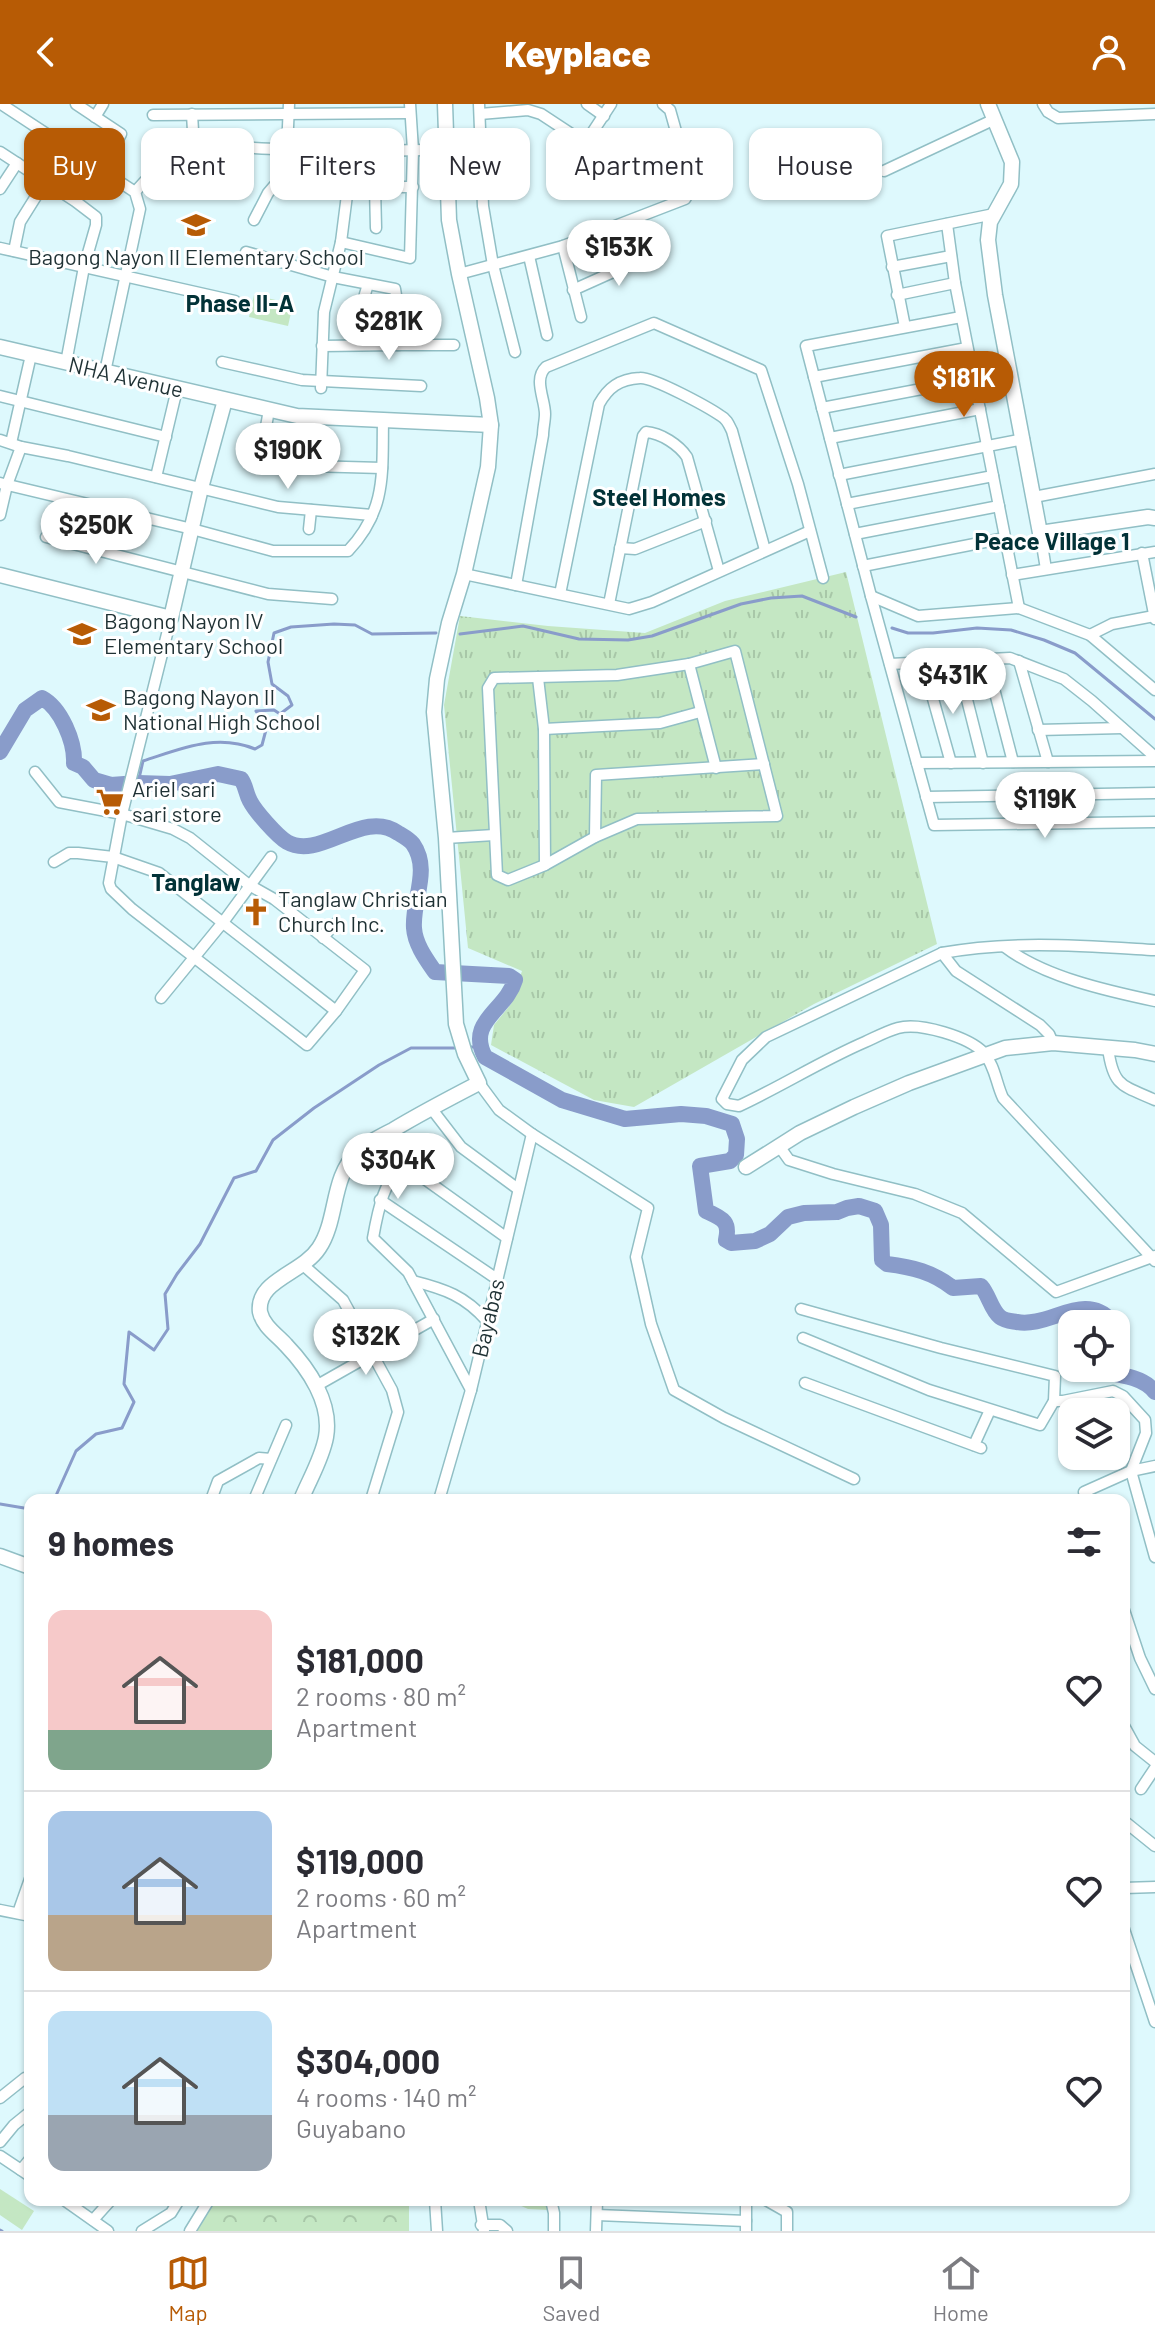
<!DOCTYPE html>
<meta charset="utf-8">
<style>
:root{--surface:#fff;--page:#f7f7f7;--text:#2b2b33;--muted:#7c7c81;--line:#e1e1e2;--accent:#b75b05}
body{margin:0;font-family:Barlow,sans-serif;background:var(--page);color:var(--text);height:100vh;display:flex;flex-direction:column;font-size:30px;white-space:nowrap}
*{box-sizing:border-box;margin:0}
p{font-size:26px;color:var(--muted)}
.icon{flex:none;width:44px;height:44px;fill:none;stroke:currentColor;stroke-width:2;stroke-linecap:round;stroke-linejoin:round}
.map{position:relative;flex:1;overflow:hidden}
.details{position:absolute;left:24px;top:1390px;width:1106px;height:712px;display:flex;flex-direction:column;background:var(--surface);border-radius:16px;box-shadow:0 2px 6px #0004}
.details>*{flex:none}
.top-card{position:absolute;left:24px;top:24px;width:1108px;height:72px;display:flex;gap:16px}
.controls{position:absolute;left:1058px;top:1206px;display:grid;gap:16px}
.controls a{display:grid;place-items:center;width:72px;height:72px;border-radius:16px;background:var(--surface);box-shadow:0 2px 6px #0004;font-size:40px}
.price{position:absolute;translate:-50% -68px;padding:0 18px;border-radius:28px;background:#fff;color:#222;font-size:26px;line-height:52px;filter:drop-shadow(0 2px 4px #0008)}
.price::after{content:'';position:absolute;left:50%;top:48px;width:24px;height:18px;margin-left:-12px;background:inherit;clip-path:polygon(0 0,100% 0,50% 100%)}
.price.current{background:var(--accent);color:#fff}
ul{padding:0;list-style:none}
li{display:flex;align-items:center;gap:24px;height:200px;padding:0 24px}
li+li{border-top:2px solid var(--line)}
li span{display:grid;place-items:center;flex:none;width:224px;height:160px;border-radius:16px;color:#555}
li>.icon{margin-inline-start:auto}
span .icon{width:96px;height:96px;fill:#fffc;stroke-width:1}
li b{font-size:34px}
h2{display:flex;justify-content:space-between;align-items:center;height:96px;padding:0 24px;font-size:34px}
.tag{padding:0 28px;border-radius:16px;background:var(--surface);box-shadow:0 2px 6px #0004;font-size:28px;line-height:72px}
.tag.current{background:var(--accent);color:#fff}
header{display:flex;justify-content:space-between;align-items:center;height:104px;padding:0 24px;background:var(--accent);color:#fff;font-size:36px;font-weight:800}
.menu{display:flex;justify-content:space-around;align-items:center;height:112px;border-top:2px solid var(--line);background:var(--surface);font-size:22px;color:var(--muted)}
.menu a{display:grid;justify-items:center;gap:4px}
.menu .current{color:var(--accent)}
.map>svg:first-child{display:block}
.grass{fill:url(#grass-tufts)}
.forest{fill:url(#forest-crowns)}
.garden{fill:#c4e7c3}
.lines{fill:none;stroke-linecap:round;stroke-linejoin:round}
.stream{stroke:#899cca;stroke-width:3}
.river{stroke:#899cca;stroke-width:16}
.street-casing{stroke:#91bfc5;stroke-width:13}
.secondary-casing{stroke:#91bfc5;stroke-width:17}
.street{stroke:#fff;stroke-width:10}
.secondary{stroke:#fff;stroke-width:14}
.labels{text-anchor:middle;stroke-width:6;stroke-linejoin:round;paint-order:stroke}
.poi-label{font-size:22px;fill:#1f3134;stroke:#fff;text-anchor:start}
.street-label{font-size:22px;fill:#1f3134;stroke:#fff}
.neighbourhood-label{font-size:24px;font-weight:bold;fill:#023237;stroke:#fff}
</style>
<header><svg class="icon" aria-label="back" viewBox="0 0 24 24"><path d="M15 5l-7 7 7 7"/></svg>Keyplace<svg class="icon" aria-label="person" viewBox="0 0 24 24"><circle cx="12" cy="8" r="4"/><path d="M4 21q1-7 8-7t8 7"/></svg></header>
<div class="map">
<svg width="1155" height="2127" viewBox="0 0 1155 2127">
<defs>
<pattern id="grass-tufts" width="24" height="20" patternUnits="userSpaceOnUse" patternTransform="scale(2)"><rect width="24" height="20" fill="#c4e7c3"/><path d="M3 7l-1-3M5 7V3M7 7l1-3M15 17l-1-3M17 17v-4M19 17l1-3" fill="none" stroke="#a8c7a8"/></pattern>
<pattern id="forest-crowns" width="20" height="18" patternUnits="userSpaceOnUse" patternTransform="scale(2)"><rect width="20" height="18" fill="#c4e7c3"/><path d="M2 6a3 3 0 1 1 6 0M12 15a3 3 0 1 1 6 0" fill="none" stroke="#a8c7a8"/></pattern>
</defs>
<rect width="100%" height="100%" fill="#def9fd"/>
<!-- grass -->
<g class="grass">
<polygon points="846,468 937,840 814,900 634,1003 594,996 491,941 494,921 511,900 522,867 468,844 444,601 460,512 548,522 645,529 725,497"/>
<polygon points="508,2096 547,2096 549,2106 528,2105"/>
</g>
<!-- forest -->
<polygon class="forest" points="214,2096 409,2096 409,2127 197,2127"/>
<!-- garden -->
<g class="garden">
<polygon points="254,191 293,200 288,222 249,213"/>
<polygon points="0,2085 34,2107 22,2126 0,2111"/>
</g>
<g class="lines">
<!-- stream -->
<g class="stream">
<polyline points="892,524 908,529 933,529 977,524 1011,526 1044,536 1075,549 1155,615"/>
<polyline points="460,530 523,522 579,535 628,536 652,532 741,500 771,494 802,492 856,513"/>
<path d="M138 679 143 657C181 645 216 629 255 645L262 641 267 622 256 607 274 606 280 610 292 601 288 592 272 580 268 558 274 529 291 523 334 520 355 521 372 530 436 529"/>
<polyline points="468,943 480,943"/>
<polyline points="54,1396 76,1347 96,1330 122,1324 134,1298 124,1280 129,1228 154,1246 168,1225 165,1190 177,1170 200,1140 234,1074 256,1067 273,1036 314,1004 379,961 411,944 457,944"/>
<polyline points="0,1400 30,1405"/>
<polyline points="0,2126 2,2127"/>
</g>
<!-- river -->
<g class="river">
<path d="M0 648 25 606 42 594C61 604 75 638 74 659L83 663 94 676 111 681 138 679 170 680 218 670 241 675C246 682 246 690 250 697 255 707 277 732 287 738 320 757 363 704 398 729 403 732 409 735 413 740 431 766 412 796 414 824 415 840 426 855 435 868L509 872 515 876C506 907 466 917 485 953L562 996 625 1015 681 1010 706 1012 732 1020 737 1035 736 1051 730 1057 700 1062 706 1107C723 1115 730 1117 726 1136L731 1139 755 1137 770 1130 788 1113 804 1109 837 1108 847 1104 859 1102 875 1107 881 1121 882 1156 887 1160C912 1163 933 1168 953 1184L981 1182C989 1191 991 1206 1000 1213 1005 1217 1011 1217 1017 1218 1049 1224 1085 1187 1111 1217V1220"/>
<path d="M1083 1264C1105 1271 1139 1268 1155 1288"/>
</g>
<defs>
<g id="street">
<polyline points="1,0 135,88 140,105 105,268"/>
<polyline points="76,0 121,30 101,66"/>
<polyline points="479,0 483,102 493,161 515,248"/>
<polyline points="587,0 604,12"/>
<polyline points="1043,0 1048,8 1058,14 1155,10"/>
<polyline points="192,10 194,44"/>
<polyline points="480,10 528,6 541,10 585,39"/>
<polyline points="153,11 410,9"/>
<polyline points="95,13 103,0"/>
<polyline points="0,48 75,97 96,113 96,121 84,163 66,259"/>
<polyline points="567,67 611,0"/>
<polyline points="884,67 995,15"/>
<polyline points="375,83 376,124"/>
<polyline points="0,85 17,59"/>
<path d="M135 88C151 70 165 54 188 45 202 40 283 45 300 48L426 46"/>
<polyline points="254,116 268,89 286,68 289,0"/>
<polyline points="947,120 955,179 1019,504"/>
<polyline points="341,138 410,154 413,46 410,0"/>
<polyline points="563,142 581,213"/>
<polyline points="0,144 235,197"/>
<polyline points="14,147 20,118 45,78"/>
<polyline points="246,148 333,173 395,185 399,210 398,241 322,242"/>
<polyline points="529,152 547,231"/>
<polyline points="892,163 951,152"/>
<polyline points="459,170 563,142 685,95 690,87 690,77 670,6 663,0"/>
<polyline points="573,186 651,151"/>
<polyline points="897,191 955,179"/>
<polyline points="961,213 806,242 871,492 934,721 1155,718"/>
<polyline points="356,221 368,180"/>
<polyline points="905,223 887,132 994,110"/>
<polyline points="398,241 454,241"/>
<polyline points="222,258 302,276 421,282"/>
<polyline points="814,273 967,244"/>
<polyline points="321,284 324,208 341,138 348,83 413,83"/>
<polyline points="0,292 166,333"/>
<polyline points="822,304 974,275"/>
<polyline points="830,334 980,305"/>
<polyline points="0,336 21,343 68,352 278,403 372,411"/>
<polyline points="11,339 31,251"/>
<polyline points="260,356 269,306"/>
<polyline points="272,361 382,364"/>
<polyline points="839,371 1024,335"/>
<polyline points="156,373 177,285"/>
<path d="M0 379 192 425 273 447H348C387 406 382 369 383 317"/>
<polyline points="1034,393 1155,370"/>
<polyline points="847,400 993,372"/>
<polyline points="0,411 7,381 21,343"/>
<polyline points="309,425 311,406"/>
<polyline points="1040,429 1046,465"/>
<polyline points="855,430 999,402"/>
<polyline points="46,433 268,490 332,495"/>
<polyline points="620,444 635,445 706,417"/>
<polyline points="1142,449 1155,515"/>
<polyline points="863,462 1005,434"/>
<polyline points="464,470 629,505 652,498 810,427"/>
<polyline points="1012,471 1155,448"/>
<path d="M516 481 543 331C543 324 545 317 545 310 545 295 533 275 546 263L654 219 761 266 798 380 823 474"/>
<path d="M560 490 599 300C608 284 619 275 640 274 653 273 708 303 721 312 727 315 729 321 732 327L765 446"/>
<polyline points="871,492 918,512 1019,504 1090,531 1155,586"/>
<path d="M609 500 643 332 646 328C661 329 679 341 687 353L719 467"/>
<polyline points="1090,531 1112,520 1154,512"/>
<polygon points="735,547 777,712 637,715 595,733 545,761 508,776 497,771 488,584 494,574 617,571 689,560"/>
<polyline points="986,554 1013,658"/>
<polyline points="957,556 983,659"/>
<polyline points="1019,557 1048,658"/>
<polyline points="923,559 951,659"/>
<polyline points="689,560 716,664"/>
<polyline points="890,560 1010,554 1064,575 1092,597 1155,653"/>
<polyline points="538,574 544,625 545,761"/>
<polyline points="544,625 660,619 700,608"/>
<polyline points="1038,626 1122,624"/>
<polyline points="917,659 1155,657"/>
<polyline points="35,668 59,698 122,710 173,725 190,734 249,781 274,795 365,866 336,907 307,941 132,805 111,785 109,779 122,710 171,514"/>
<polyline points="926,693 1155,689"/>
<polyline points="595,733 596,671 764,660"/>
<polyline points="446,734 494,731"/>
<polyline points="54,758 69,749 78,749 113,753 159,769 336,907"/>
<polyline points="323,834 334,820"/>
<path d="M1005 843C1044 873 1108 887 1155 897"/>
<path d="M1155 846C1085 842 1012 836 942 849L766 933 742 956 722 995 727 1000 739 1002C782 982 821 957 865 938 876 933 887 927 898 924 920 918 969 933 984 949 995 962 996 979 1003 994L1155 1157"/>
<polyline points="942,849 956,867 1040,921 1049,930 1053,939"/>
<polyline points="161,894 224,817 271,753"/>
<path d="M1108 944C1113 982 1121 981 1155 996"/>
<polyline points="479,979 499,1006 532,1030 648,1104 636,1153 651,1220 674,1286 724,1314 854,1375"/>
<polyline points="431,1004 461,1043 518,1085"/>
<polyline points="388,1028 405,1053 426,1076 507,1134"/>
<polyline points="779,1042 789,1056 833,1070 915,1090 962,1109 1056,1188 1155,1152"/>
<path d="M405 1053C384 1080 379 1100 373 1134L408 1168 471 1286"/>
<polyline points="380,1096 497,1175"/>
<polyline points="303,1161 343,1196 392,1286 398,1308 371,1396"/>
<path d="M413 1177C445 1185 465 1192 487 1217"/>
<polyline points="801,1205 941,1244 1055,1272 1054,1297 1040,1321 929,1286 803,1234"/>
<polyline points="805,1279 981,1344"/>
<polyline points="316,1282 434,1215"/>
<polyline points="1054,1297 1063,1297 1113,1287 1123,1292 1145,1316 1146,1329 1131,1367 1155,1453"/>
<polyline points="974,1341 990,1306"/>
<polyline points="211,1396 218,1377 259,1354 271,1355"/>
<polyline points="254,1396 286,1321"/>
<polyline points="439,1396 471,1286 532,1030"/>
<polyline points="1087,1396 1084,1388 1131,1367 1155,1362"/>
<polyline points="1124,1506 1140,1554 1155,1585"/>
<polyline points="1124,1622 1135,1642 1155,1658"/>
<polyline points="1141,1685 1155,1664"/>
<polyline points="1124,1717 1155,1742"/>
<polyline points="1124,1784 1155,1783"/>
<polyline points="0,1806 30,1812"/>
<polyline points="18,1809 30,1775"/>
<polyline points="1124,1825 1155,1918"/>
<polyline points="0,1994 25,1974"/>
<polyline points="0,2038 14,2021 30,2008"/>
<polyline points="0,2052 30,2072"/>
<polyline points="21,2066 30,2055"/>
<polyline points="64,2096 108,2127"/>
<polyline points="435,2096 437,2127"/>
<polyline points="479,2096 484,2127"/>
<polyline points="551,2096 554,2109 554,2127"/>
<polyline points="746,2096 746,2127"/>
<polyline points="766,2096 787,2108 787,2127"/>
<polyline points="597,2111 746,2117"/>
<polyline points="93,2116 111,2096"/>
<polyline points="481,2121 500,2121 507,2127"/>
<polyline points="142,2127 171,2109 179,2096"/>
<polyline points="190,2127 209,2096"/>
<polyline points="596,2127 597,2096"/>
</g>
<g id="secondary">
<polyline points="988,0 1012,58 1011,80 990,118 988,136 995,191 1040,429 1148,413 1155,414"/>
<polyline points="0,243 297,312 491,321"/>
<polyline points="0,471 171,514 201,384 225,296"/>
<polyline points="746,1063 800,1029 854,1003 909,979 1005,944 1053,939 1135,946 1155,950"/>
<path d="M301 1396C309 1376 322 1355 326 1333 332 1299 309 1265 286 1241 277 1231 263 1222 260 1208 256 1176 302 1170 319 1144 338 1116 331 1073 357 1049 367 1039 381 1032 393 1026 421 1009 450 994 479 979L465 950 456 920 446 734 434 608 437 575 449 519 464 470 488 363 491 321 487 294 459 170 449 116 445 0"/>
<polyline points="0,1452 30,1463"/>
</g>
</defs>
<!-- street casing -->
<use href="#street" class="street-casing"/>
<!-- secondary casing -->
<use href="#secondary" class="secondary-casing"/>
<!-- street -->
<use href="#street" class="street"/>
<!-- secondary -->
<use href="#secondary" class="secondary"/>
</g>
<!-- icons -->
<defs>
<symbol id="school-bare" viewBox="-9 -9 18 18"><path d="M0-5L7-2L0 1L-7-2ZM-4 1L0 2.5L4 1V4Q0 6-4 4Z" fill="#b75b05" stroke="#fff" stroke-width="2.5" paint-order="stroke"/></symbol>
<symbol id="supermarket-bare" viewBox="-9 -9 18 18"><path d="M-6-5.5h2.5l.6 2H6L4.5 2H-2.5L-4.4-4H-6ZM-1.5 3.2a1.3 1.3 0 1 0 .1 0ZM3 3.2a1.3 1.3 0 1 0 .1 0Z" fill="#b75b05" stroke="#fff" stroke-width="2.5" paint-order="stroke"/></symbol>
<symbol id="church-bare" viewBox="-9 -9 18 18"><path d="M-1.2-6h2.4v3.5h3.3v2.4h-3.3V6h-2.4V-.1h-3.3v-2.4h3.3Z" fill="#b75b05" stroke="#fff" stroke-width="2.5" paint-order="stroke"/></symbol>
</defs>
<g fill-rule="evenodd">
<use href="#school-bare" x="176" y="101" width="40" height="40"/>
<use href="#school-bare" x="62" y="510" width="40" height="40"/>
<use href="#school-bare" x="81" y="586" width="40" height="40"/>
<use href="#supermarket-bare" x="90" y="678" width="40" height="40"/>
<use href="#church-bare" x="236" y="788" width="40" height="40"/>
</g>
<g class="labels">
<!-- poi labels -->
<g class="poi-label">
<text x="196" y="161" text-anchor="middle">Bagong Nayon II Elementary School</text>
<text x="104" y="525">Bagong Nayon IV<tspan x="104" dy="25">Elementary School</tspan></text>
<text x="123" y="601">Bagong Nayon II<tspan x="123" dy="25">National High School</tspan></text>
<text x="132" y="693">Ariel sari<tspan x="132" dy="25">sari store</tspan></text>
<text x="278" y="803">Tanglaw Christian<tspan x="278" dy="25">Church Inc.</tspan></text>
</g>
<!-- street labels -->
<g class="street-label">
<text transform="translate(126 273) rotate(13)" y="8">NHA Avenue</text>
<text transform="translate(488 1214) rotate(-77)" y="8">Bayabas</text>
</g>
<!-- neighbourhood labels -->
<g class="neighbourhood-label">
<text x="240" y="208">Phase II-A</text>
<text x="659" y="402">Steel Homes</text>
<text x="1052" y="446">Peace Village 1</text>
<text x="196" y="787">Tanglaw</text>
</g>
</g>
</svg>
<div class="controls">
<a><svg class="icon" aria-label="locate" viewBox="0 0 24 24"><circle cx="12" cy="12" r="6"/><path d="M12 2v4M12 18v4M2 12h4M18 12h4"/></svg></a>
<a><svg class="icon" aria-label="layers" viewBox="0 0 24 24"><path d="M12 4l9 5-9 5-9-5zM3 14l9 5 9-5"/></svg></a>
</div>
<b class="price" style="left:619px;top:184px">$153K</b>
<b class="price" style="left:389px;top:258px">$281K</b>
<b class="price current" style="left:964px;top:315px">$181K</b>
<b class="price" style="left:288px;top:387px">$190K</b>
<b class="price" style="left:96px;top:462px">$250K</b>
<b class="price" style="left:953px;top:612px">$431K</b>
<b class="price" style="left:1045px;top:736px">$119K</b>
<b class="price" style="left:398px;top:1097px">$304K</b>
<b class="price" style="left:366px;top:1273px">$132K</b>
<div class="top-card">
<a class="tag current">Buy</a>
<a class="tag">Rent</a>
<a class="tag">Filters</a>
<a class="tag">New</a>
<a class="tag">Apartment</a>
<a class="tag">House</a>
</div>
<section class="details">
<h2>9 homes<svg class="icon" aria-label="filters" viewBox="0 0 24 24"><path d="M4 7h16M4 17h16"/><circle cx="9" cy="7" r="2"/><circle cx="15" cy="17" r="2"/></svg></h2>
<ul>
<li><span style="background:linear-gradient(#f6c9c9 75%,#7fa58c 0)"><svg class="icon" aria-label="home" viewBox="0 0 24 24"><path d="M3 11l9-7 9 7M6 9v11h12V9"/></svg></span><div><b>$181,000</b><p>2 rooms · 80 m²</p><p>Apartment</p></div><svg class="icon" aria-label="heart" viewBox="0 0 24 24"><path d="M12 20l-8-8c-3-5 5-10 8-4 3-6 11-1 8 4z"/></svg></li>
<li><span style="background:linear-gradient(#a9c7e8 65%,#b9a48a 0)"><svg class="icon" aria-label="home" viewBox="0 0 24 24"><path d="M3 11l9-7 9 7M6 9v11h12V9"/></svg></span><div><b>$119,000</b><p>2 rooms · 60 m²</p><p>Apartment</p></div><svg class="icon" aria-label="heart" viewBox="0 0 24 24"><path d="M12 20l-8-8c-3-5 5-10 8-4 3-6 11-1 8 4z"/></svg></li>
<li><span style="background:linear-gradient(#bfe0f5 65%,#9aa5b1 0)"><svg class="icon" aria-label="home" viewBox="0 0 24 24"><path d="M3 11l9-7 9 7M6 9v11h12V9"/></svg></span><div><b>$304,000</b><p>4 rooms · 140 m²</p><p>Guyabano</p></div><svg class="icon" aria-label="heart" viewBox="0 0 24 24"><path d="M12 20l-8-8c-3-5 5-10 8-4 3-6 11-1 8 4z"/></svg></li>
</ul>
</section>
</div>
<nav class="menu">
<a class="current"><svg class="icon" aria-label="map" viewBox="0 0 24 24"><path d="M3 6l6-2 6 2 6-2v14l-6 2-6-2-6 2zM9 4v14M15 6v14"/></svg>Map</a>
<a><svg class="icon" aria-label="saved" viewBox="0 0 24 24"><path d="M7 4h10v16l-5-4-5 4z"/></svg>Saved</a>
<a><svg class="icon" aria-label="home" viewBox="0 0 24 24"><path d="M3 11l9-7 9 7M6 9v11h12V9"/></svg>Home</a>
</nav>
